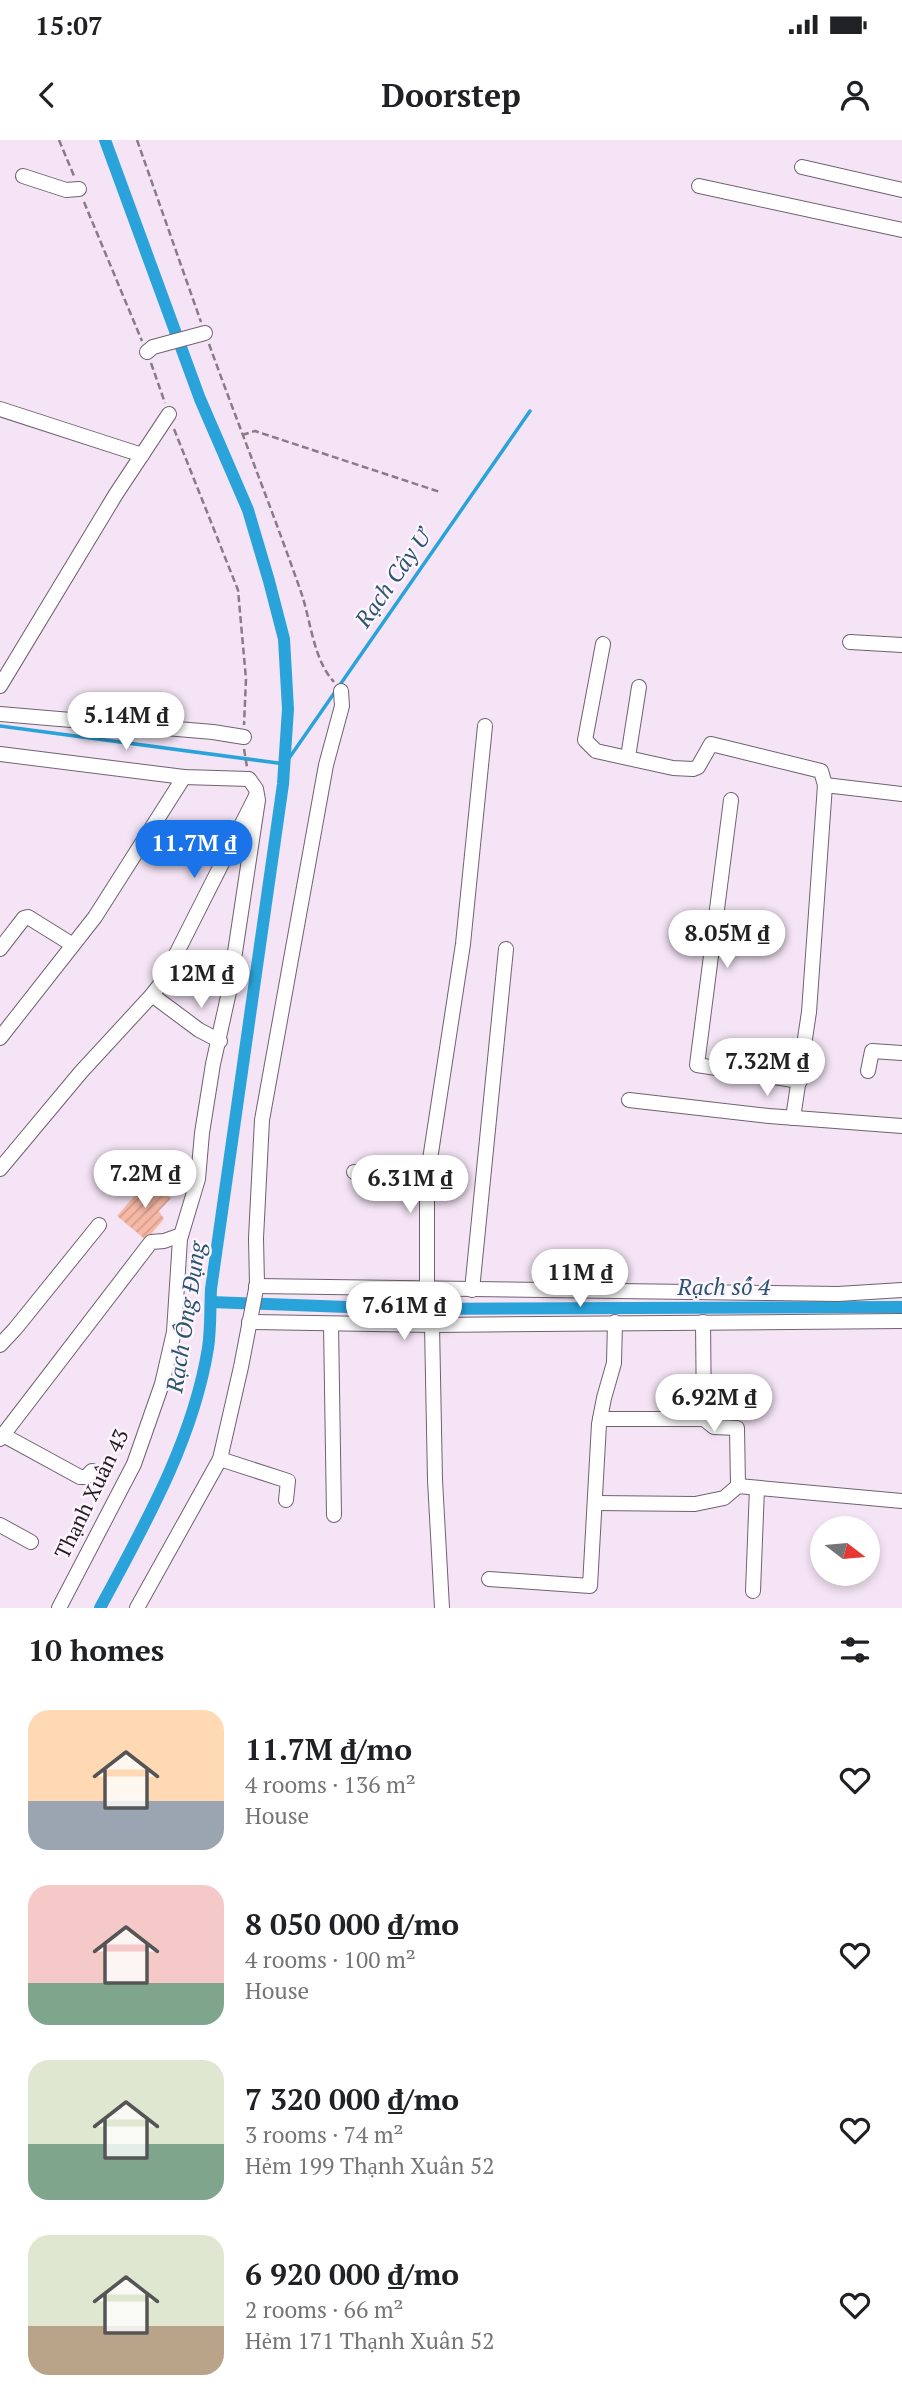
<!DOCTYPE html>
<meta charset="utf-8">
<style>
:root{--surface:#fff;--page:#f2f2f2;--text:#202124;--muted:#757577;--accent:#1a73e8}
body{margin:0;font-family:"PT Serif",serif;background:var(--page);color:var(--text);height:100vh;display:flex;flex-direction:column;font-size:26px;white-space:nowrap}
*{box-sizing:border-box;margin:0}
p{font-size:23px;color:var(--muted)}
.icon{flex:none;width:38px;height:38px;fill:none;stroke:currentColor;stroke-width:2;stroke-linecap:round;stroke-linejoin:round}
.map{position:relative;height:1468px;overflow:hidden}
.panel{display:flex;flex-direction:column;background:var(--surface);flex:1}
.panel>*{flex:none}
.needle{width:46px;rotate:106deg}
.buttons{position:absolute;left:810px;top:1376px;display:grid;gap:14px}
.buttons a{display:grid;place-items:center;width:70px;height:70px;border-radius:50%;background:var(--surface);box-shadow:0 4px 10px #0003;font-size:35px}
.price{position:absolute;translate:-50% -60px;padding:0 16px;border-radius:24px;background:#fff;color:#222;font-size:23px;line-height:46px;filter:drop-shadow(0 2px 4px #0008)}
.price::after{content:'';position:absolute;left:50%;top:42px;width:21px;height:16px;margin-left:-10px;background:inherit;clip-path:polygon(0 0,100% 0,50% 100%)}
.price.selected{background:var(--accent);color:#fff}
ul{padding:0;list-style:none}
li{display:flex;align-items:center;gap:21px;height:175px;padding:0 28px}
li span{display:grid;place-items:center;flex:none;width:196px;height:140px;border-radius:21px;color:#555}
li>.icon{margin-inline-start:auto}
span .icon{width:84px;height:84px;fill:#fffc;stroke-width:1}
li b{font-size:30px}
h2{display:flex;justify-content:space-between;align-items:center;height:84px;padding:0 28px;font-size:30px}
.status{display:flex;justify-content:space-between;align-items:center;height:49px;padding:0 35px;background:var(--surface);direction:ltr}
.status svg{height:19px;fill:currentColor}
header{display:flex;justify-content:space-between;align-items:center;height:91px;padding:0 28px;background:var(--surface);font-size:32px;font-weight:700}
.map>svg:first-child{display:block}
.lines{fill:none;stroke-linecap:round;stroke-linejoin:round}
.stream{stroke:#2aa3da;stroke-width:3.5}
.canal{stroke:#2aa3da;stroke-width:12}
.building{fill:url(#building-hatch)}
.minor-casing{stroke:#6f6270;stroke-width:16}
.path{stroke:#877c88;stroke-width:2.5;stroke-dasharray:7 3.5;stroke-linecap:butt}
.minor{stroke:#fff;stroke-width:14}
.labels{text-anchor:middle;stroke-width:5;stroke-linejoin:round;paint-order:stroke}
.street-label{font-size:21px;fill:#221c22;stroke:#fdf4fe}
.water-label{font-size:23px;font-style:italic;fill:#29566e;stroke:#fdf4fe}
</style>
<div class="status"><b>15:07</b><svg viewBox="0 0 49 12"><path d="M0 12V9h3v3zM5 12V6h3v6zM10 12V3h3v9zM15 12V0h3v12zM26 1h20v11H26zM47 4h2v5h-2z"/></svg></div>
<header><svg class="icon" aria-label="back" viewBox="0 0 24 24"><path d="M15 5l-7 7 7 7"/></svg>Doorstep<svg class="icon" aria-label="person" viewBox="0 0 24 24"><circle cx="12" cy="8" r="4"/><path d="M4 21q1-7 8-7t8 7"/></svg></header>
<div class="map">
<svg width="902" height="1468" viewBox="0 0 902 1468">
<defs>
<pattern id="building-hatch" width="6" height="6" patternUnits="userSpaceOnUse" patternTransform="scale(1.75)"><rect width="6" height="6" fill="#f7b8a6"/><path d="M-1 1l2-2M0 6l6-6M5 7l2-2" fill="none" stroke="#d39e8f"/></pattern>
</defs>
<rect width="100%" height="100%" fill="#f4e4f5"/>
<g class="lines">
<!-- stream -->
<polyline class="stream" points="0,586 285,624 530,271"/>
<!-- canal -->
<g class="canal">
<polyline points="211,1162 400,1169 902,1167"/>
<path d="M100 1468C144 1386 193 1301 208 1208 211 1189 210 1168 211 1149L283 644 288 569 284 499 269 441 248 370 200 259 105 0"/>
</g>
</g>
<!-- building -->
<polygon class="building" points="149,1039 171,1058 159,1071 164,1079 146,1100 117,1076"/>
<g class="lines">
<defs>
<g id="minor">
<polyline points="802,27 902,50"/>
<polyline points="23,36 66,50 79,49"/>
<polyline points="699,46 902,90"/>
<polyline points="147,212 153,207 205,193"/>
<polyline points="0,269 142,315"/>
<polyline points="850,502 902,505"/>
<polyline points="603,504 585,600 596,611 673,628 693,629 698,627 711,604 821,631 825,645"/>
<polyline points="0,546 116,354 169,274"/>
<polyline points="0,574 213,592 244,597"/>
<polyline points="0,614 184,637 249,639 256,649 258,660 229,852 213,924 202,993 198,1039 180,1099 174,1192 162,1244 134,1324 59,1468"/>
<polyline points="628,617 639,547"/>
<polyline points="731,660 697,925 800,941"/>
<polyline points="0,809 24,778 28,777 73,805"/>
<polyline points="0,898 95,777 184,637"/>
<polyline points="220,901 199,890 152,855 162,842 256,656"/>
<polyline points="868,931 872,911 902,913"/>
<polyline points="629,960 769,976 902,986"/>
<polyline points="793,978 809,872 825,645 902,654"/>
<polyline points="0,1029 81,932 152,855"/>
<polyline points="354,1032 427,1039 427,1149 432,1185 435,1340 442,1468"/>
<polyline points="427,1039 463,804 485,586"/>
<polyline points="256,1146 770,1153 838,1154 902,1150"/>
<polyline points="472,1150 506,809"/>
<polyline points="249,1182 432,1185 902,1181"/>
<polyline points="331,1184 334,1375"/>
<polyline points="0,1205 15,1189 99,1085"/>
<polyline points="600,1279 704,1279 703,1182"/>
<polyline points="704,1279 714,1287 737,1288 738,1346"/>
<polyline points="3,1295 80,1337 86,1337 92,1331"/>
<polyline points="0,1299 151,1102 164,1101 181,1095"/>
<polyline points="220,1319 288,1341 286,1360"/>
<polyline points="596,1363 695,1364 724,1358 738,1346 902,1361"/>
<polyline points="0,1385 31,1402"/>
<polyline points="489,1439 590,1446 599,1284 604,1258 614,1223 615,1182"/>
<polyline points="753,1451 757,1348"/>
<polyline points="137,1468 220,1319 241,1227 257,1144 256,1098 262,980 326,625 342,566 341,551"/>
</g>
</defs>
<!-- minor casing -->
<use href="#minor" class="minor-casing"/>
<!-- path -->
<g class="path">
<polyline points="59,0 74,36"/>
<polyline points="137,0 201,182"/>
<polyline points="84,62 142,201"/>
<path d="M209 204C239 287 272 369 301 452 311 481 313 519 334 542"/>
<polyline points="151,223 165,263"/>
<polyline points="174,289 238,450 246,539 244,585"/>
<polyline points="242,295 255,291 440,352"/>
<polyline points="244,609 247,627"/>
</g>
<!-- minor -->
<use href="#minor" class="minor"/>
</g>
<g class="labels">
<!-- street labels -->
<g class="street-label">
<text transform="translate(92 1354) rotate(-64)" y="7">Thạnh Xuân 43</text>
</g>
<!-- water labels -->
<g class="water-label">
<text transform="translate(393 438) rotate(-55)" y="8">Rạch Cây Ư</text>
<text x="724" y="1155">Rạch số 4</text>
<text transform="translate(186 1177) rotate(-81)" y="8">Rạch Ông Đụng</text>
</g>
</g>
</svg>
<div class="buttons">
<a><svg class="needle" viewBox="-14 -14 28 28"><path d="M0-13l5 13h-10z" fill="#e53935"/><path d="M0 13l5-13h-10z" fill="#757577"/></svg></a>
</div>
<b class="price" style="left:126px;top:612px">5.14M ₫</b>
<b class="price selected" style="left:194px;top:740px">11.7M ₫</b>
<b class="price" style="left:727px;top:830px">8.05M ₫</b>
<b class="price" style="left:201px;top:870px">12M ₫</b>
<b class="price" style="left:767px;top:958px">7.32M ₫</b>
<b class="price" style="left:145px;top:1070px">7.2M ₫</b>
<b class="price" style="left:410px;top:1075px">6.31M ₫</b>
<b class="price" style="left:580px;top:1169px">11M ₫</b>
<b class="price" style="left:404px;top:1202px">7.61M ₫</b>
<b class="price" style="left:714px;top:1294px">6.92M ₫</b>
</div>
<section class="panel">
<h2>10 homes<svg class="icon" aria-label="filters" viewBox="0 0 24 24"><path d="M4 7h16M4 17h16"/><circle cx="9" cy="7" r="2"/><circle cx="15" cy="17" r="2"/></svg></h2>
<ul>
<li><span style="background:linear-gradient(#ffd9b3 65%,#9aa5b1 0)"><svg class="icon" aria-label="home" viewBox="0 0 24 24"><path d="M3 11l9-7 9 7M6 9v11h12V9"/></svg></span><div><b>11.7M ₫/mo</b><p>4 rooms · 136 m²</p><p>House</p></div><svg class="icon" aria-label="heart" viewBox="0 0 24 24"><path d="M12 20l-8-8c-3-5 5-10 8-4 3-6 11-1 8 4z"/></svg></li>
<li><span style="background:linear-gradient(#f6c9c9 70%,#7fa58c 0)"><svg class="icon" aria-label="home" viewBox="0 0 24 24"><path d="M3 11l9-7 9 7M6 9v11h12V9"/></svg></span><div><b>8 050 000 ₫/mo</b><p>4 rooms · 100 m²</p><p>House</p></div><svg class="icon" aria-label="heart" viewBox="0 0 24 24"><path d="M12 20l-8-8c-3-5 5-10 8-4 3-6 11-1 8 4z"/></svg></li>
<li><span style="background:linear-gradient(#dfe7d0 60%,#7fa58c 0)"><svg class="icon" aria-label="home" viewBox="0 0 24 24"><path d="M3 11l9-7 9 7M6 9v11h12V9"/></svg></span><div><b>7 320 000 ₫/mo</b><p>3 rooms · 74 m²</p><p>Hẻm 199 Thạnh Xuân 52</p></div><svg class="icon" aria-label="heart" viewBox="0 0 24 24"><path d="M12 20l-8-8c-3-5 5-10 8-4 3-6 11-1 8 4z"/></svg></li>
<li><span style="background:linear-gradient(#dfe7d0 65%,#b9a48a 0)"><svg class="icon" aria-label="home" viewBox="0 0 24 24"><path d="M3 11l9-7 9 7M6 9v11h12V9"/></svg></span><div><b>6 920 000 ₫/mo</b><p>2 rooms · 66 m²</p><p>Hẻm 171 Thạnh Xuân 52</p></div><svg class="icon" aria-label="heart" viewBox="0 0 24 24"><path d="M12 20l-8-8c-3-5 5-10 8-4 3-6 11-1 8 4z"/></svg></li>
</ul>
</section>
